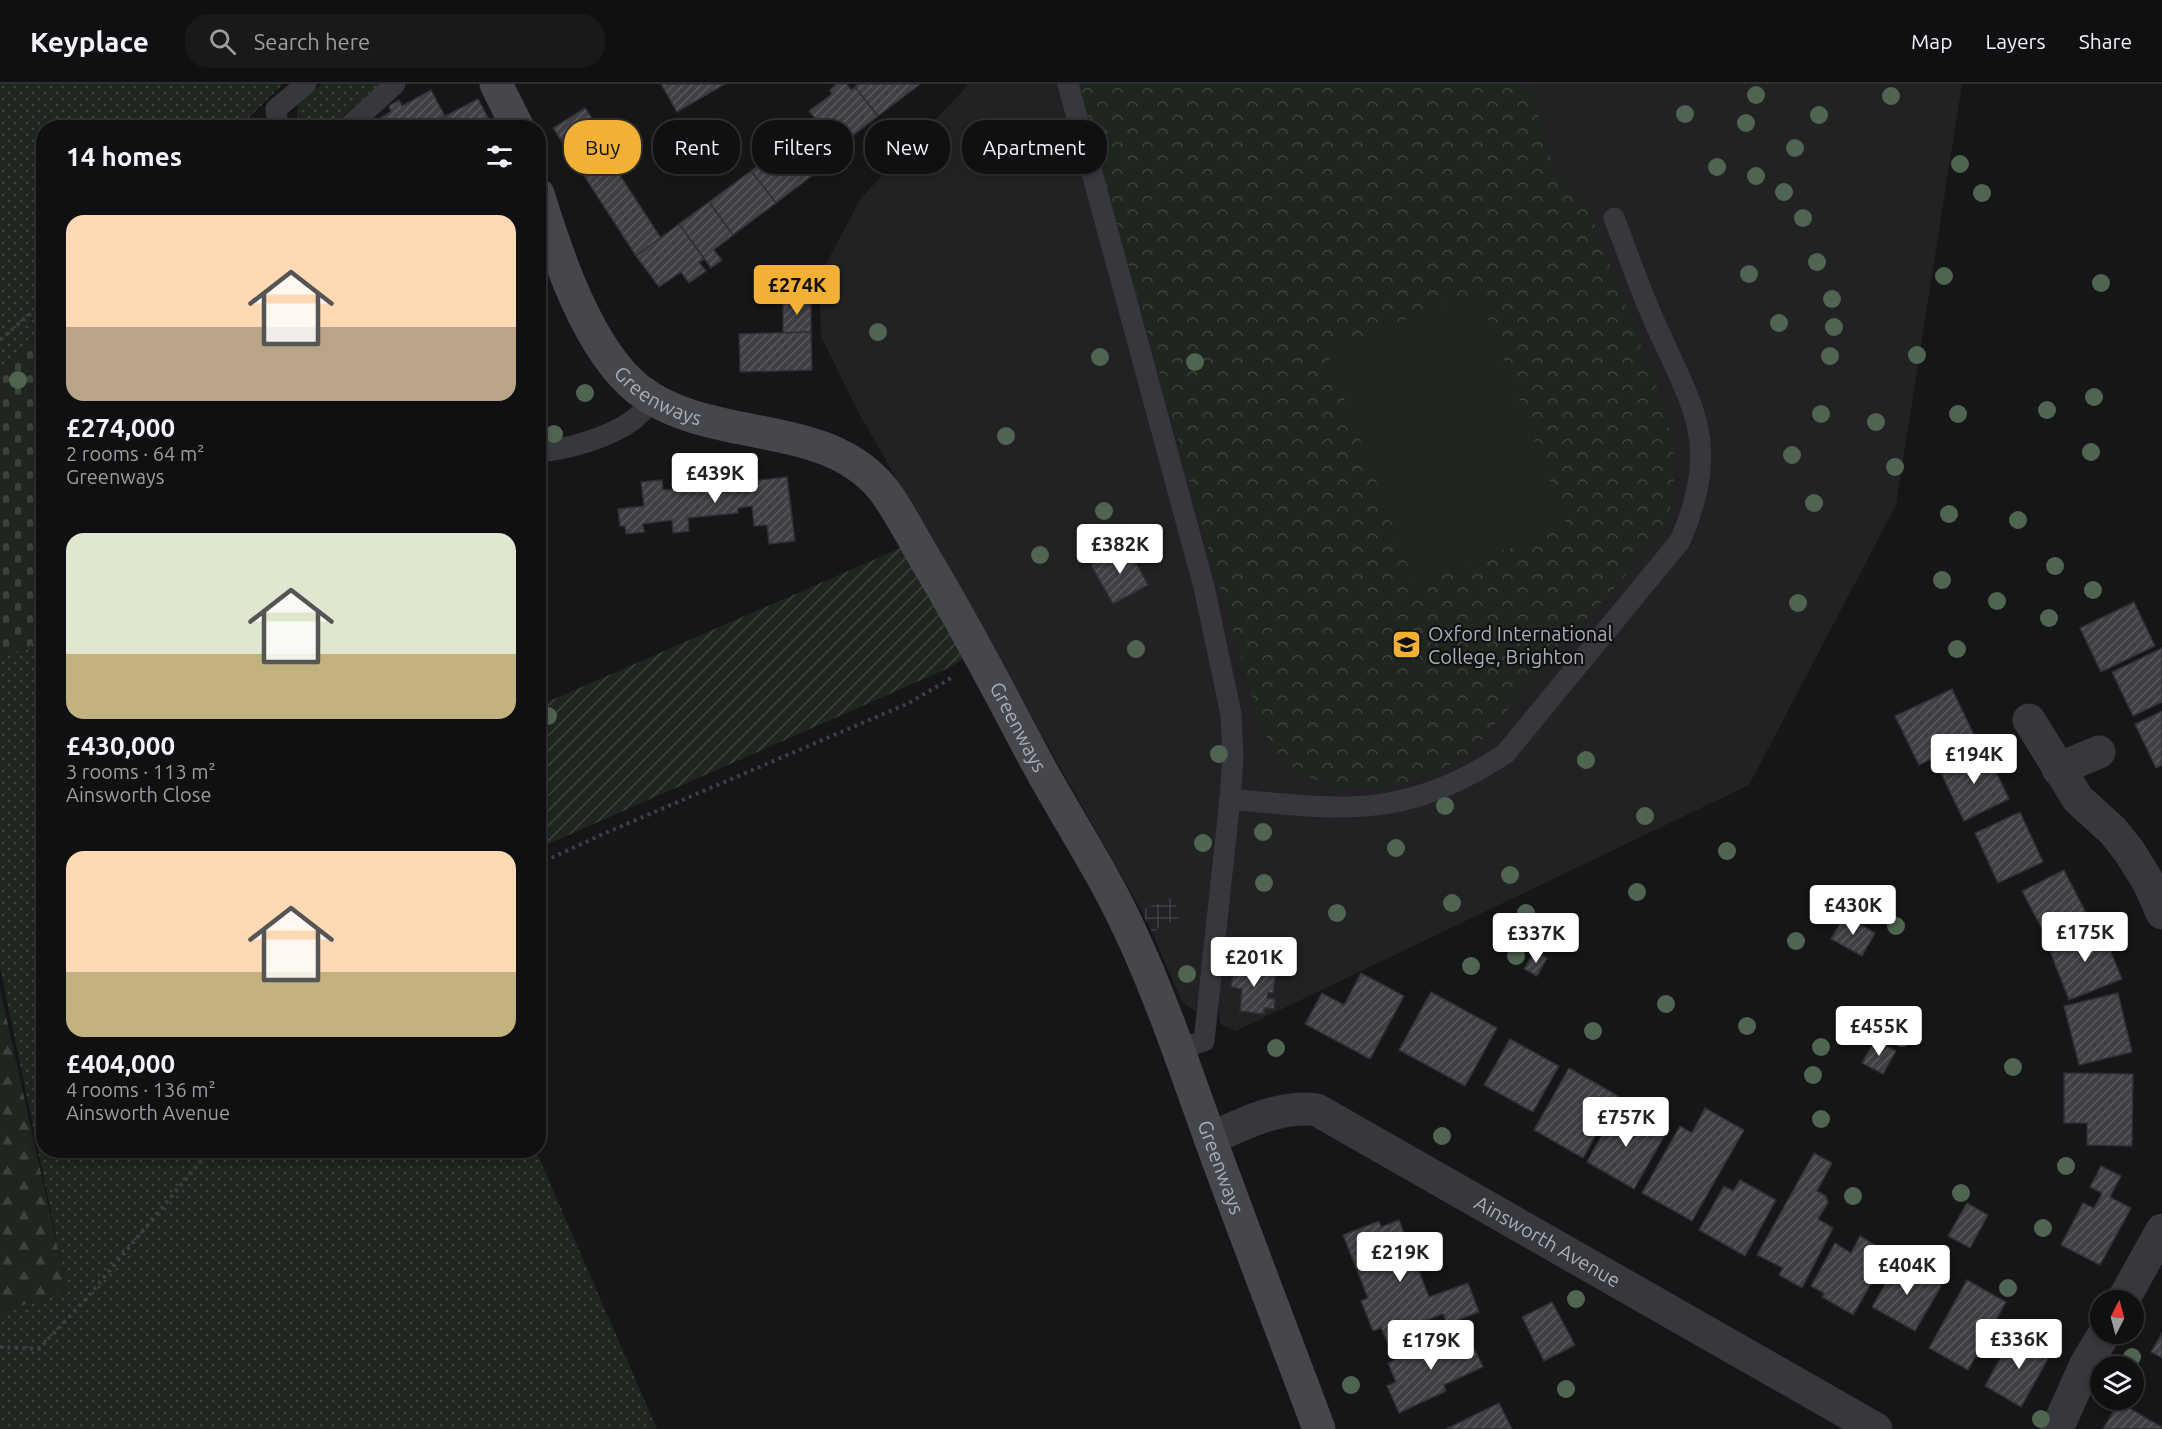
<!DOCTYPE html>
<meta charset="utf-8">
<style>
:root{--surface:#101012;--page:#19191b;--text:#f1f3f6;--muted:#9c9d9f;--line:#303032;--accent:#f2b134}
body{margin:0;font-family:Ubuntu,sans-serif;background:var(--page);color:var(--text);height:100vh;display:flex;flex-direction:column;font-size:22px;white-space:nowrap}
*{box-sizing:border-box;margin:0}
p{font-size:20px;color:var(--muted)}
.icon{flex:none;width:33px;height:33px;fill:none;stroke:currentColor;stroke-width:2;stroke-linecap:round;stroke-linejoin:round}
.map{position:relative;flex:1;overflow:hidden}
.drawer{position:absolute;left:36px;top:36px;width:510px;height:1038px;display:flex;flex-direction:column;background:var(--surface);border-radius:24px;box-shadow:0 3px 9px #0003,0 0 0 2px var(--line)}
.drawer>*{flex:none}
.guide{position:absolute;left:564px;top:36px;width:570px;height:54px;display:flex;gap:12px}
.needle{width:39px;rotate:6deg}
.controls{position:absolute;left:2090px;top:1206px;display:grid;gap:12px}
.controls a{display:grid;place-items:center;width:54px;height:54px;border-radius:50%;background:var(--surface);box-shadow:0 3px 9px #0003,0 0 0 2px var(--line);font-size:30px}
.price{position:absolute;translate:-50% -51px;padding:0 14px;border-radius:6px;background:#fff;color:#222;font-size:20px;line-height:39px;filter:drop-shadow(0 2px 3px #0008)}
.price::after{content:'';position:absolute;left:50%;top:36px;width:18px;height:14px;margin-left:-9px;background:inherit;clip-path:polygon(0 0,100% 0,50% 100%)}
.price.selected{background:var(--accent);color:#111}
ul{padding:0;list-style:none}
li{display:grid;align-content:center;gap:12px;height:318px;padding:0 30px}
li span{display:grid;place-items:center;height:186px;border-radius:18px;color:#555}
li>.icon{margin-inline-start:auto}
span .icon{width:108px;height:108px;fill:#fffc;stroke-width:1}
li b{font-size:26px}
h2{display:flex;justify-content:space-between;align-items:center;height:72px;padding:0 30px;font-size:26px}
.chip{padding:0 21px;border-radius:24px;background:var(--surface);box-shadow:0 3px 9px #0003,0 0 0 2px var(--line);font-size:21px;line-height:54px}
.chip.selected{background:var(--accent);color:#111}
header{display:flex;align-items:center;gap:36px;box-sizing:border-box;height:84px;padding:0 30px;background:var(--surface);border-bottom:2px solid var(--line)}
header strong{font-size:28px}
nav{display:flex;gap:33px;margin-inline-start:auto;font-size:21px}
.search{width:420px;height:54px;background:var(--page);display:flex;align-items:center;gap:15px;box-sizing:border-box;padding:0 21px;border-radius:24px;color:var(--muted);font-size:22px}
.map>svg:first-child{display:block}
.built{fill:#222225}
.industrial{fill:url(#industrial-grid)}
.grass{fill:url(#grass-dots)}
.forest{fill:url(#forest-firs)}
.cemetery{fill:url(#cemetery-stones)}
.park{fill:url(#park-crowns)}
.garden{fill:url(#garden-furrows)}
.pitch{fill:#1e261f}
.building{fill:url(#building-hatch);stroke:#303034;stroke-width:1.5}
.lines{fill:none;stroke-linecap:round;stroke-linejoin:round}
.path{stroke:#3d3f44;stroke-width:4;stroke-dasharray:3 4.5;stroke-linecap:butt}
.lane{stroke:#37383d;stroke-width:21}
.street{stroke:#37383d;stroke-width:33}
.secondary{stroke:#45474d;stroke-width:33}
.tree{fill:#506452}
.labels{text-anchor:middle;stroke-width:4.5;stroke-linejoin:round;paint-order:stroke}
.street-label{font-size:20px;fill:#a8adb8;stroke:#111113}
.poi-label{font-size:20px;fill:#a8adb8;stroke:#111113;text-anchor:start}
</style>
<header>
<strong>Keyplace</strong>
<div class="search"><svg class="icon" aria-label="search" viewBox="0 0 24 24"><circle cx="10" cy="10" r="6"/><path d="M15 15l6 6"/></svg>Search here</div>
<nav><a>Map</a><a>Layers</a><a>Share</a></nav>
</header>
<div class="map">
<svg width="2162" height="1345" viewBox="0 0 2162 1345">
<defs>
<pattern id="industrial-grid" width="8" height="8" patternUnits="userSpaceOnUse" patternTransform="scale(1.5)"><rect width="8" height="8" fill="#222225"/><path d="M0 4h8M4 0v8" fill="none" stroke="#3f3f43"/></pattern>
<pattern id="grass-dots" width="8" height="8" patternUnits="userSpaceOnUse" patternTransform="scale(1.5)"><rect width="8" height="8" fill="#1e261f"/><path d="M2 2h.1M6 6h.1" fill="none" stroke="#3c433d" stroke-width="1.8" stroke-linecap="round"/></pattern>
<pattern id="forest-firs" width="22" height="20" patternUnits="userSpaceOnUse" patternTransform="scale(1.5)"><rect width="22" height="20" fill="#1e261f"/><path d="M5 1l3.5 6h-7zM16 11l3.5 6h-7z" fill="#3c433d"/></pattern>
<pattern id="cemetery-stones" width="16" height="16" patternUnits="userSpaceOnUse" patternTransform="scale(1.5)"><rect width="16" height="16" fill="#1e261f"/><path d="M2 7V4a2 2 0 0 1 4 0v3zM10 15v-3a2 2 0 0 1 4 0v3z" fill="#3c433d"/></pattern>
<pattern id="park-crowns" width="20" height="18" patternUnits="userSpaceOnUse" patternTransform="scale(1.5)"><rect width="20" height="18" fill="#1e261f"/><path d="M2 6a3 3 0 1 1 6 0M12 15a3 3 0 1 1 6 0" fill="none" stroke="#3c433d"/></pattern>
<pattern id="garden-furrows" width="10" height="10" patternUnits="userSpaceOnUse" patternTransform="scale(1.5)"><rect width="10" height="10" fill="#1e261f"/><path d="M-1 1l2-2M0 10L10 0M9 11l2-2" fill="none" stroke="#3c433d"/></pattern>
<pattern id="building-hatch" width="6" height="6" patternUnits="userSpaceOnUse" patternTransform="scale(1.5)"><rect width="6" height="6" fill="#404145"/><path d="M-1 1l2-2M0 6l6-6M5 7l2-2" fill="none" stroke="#595a5e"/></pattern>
</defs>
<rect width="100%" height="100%" fill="#161618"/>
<!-- built -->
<polygon class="built" points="969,0 1962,0 1896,421 1749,701 1236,947 1220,940 1218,920 1197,918 1196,928 1182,918 1152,848 1180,833 1173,813 1141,826 855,322 821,252 819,193 861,114"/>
<!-- industrial -->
<polygon class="industrial" points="1173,813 1180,833 1152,848 1141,826"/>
<!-- grass -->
<g class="grass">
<polygon points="0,0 283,0 239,43 44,44 43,248 0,283"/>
<polygon points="321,0 380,0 330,43 304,43 297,32 298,21"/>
<polygon points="43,556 44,1066 536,1067 657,1345 0,1345 0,1229 67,1206 0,883 0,576"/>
</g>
<!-- forest -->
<polygon class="forest" points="0,905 67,1206 0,1229"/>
<!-- cemetery -->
<polygon class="cemetery" points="43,248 43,556 0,576 0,283"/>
<!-- park -->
<path class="park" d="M1077 0H1529L1554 86 1589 126 1656 300 1671 349 1675 384 1672 416 1664 447 1472 666C1420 706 1329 726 1279 670 1259 648 1253 614 1245 586 1234 551 1223 516 1213 481 1168 320 1123 160 1077 0Z"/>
<!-- garden -->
<polygon class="garden" points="903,463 965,573 951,583 539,764 538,622"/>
<!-- pitch -->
<polygon class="pitch" points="1478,208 1567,443 1415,500 1326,266"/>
<!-- building -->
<g class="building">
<polygon points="661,0 725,0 677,28"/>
<polygon points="837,0 847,0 851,6 855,3 878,32 837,64 809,27 832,10 830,6"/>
<polygon points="858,0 919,0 919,1 878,32 855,3"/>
<polygon points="431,6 445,32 425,44 377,44 374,37 391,28 389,22 399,16 402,22"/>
<polygon points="478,15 491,39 483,44 452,44 445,32"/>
<polygon points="585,24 594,37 586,41 599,60 607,54 616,68 608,73 661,154 636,172 553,44"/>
<polygon points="445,32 452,44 425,44"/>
<polygon points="819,40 837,64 826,73 807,50"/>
<polygon points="807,50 826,73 814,84 795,59"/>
<polygon points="793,56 817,88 776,119 751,87"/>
<polygon points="751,87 776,119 733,151 709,118"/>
<polygon points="709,118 733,151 714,166 722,176 711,184 679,140"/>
<polygon points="679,140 704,175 699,178 706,187 689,199 681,188 659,203 636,172"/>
<polygon points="783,215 811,215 811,248 783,249"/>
<polygon points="811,248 812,286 740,288 739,250"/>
<polygon points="747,388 749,397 787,393 795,457 769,460 767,441 754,442 752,422 738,424 738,429 688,434 689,447 673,449 672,436 643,440 644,448 626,450 625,442 620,442 618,425 644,422 641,398 662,396 663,406 676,405 675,396"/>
<polygon points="1127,462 1148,501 1113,520 1091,481"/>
<polygon points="2134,518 2155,562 2101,588 2080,544"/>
<polygon points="2162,564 2162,618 2133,632 2112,588"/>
<polygon points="1952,605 1975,653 1919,681 1895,632"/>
<polygon points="2162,627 2162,681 2156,684 2135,640"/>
<polygon points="1985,665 2009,715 1964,737 1940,687"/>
<polygon points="2020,728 2043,778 1998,799 1975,749"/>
<polygon points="2064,786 2088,833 2047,854 2022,807"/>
<polygon points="1845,831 1875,849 1862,872 1831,855"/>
<polygon points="2100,841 2122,895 2069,916 2048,862"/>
<polygon points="1535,867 1547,874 1537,892 1524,885"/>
<polygon points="1234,881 1276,886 1273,909 1268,909 1267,914 1275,915 1274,925 1264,924 1264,930 1240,927 1242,905 1231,903"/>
<polygon points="1361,889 1404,912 1370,975 1305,940 1322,909 1344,921"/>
<polygon points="1431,908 1497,944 1465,1002 1399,966"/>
<polygon points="2118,909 2132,968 2079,981 2064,922"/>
<polygon points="1876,928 1893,938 1887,950 1869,939"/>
<polygon points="1510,955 1559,982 1533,1028 1484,1001"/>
<polygon points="1875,956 1896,967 1883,990 1862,979"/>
<polygon points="1569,984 1618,1012 1583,1074 1534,1046"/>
<polygon points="2064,989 2133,990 2132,1062 2087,1061 2087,1039 2064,1039"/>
<polygon points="1618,1023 1666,1049 1634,1105 1587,1078"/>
<polygon points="1705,1024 1744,1046 1692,1137 1642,1109 1680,1042 1692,1049"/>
<polygon points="1814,1069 1832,1079 1817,1107 1826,1112 1828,1119 1818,1135 1833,1144 1802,1204 1779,1191 1783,1184 1757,1171"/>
<polygon points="2101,1082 2121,1092 2110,1113 2131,1124 2100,1181 2061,1161 2083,1119 2094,1124 2102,1109 2090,1103"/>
<polygon points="1740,1096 1776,1116 1745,1172 1699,1146 1724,1102 1733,1107"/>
<polygon points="1967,1119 1988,1131 1970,1164 1948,1152"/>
<polygon points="1399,1136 1429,1213 1468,1199 1479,1228 1447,1240 1443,1230 1414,1241 1416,1246 1387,1258 1381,1244 1373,1247 1361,1217 1368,1214 1343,1151 1379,1137 1381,1143"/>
<polygon points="1860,1152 1889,1169 1853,1231 1822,1213 1824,1209 1811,1202 1835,1159 1851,1169"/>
<polygon points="1899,1176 1942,1201 1915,1247 1872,1223"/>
<polygon points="1967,1196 2006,1218 1968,1286 1929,1264"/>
<polygon points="1552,1218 1575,1261 1544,1277 1522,1233"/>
<polygon points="2162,1249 2162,1274 2151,1268"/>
<polygon points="2024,1250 2053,1266 2021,1323 1985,1302 2006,1264 2014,1268"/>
<polygon points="1468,1251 1483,1283 1444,1301 1446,1307 1399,1329 1387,1302 1396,1298 1388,1279 1443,1253 1447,1260"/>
<polygon points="2119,1318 2162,1343 2161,1345 2103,1345"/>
<polygon points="1499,1319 1512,1345 1446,1345"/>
</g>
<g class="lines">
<!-- path -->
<g class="path">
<polyline points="0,256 44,218"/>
<polyline points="34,389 44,384"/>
<polyline points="538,780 603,750 909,619 953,593"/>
<polyline points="0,1263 39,1265 86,1215 210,1066"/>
</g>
<!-- lane -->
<g class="lane">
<polyline points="1068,0 1204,503 1231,630 1233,673 1230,715 1204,957 1179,965"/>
<polyline points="278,44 276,25 306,0"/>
<polyline points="347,44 395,0"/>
<path d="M538 368C568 365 609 354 633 336 641 330 647 322 654 316"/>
<path d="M1230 715C1344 726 1403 736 1505 670L1680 457C1723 356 1692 324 1652 232 1638 200 1627 167 1614 134"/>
</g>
<!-- street -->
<g class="street">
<polyline points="2029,636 2078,715 2113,747 2129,767 2149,799 2162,829"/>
<polyline points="2058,685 2099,668"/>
<path id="s1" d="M1210 1055C1242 1040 1282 1020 1317 1026L1876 1345"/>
<polyline points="2123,1216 2162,1146"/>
<polyline points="2057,1345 2086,1280 2104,1250"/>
</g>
<!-- secondary -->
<g class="secondary">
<polyline points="496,0 518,44"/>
<path id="s2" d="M538 110C557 171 588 266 639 306 714 363 832 331 888 412 902 433 914 456 927 478 963 538 995 599 1027 660 1060 724 1101 783 1131 849 1162 916 1186 987 1211 1057 1246 1153 1283 1249 1319 1345"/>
</g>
</g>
<!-- trees -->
<g class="tree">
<circle cx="1756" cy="11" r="9"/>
<circle cx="1891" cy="12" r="9"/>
<circle cx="1685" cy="30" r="9"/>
<circle cx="1819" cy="31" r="9"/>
<circle cx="1746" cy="39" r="9"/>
<circle cx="1795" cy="64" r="9"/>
<circle cx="1960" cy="80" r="9"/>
<circle cx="1717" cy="83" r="9"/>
<circle cx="1756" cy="92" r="9"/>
<circle cx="1784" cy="108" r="9"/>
<circle cx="1982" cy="109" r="9"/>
<circle cx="1803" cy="134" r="9"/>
<circle cx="1817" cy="178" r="9"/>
<circle cx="1749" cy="190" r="9"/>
<circle cx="1944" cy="192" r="9"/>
<circle cx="2101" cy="199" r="9"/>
<circle cx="1832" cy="215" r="9"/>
<circle cx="1779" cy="239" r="9"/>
<circle cx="1834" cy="243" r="9"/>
<circle cx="878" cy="248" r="9"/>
<circle cx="1917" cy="271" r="9"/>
<circle cx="1830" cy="272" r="9"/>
<circle cx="1100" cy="273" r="9"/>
<circle cx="1195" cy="278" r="9"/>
<circle cx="18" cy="296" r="9"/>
<circle cx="585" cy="309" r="9"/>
<circle cx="2094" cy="313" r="9"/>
<circle cx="2047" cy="326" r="9"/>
<circle cx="1821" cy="330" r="9"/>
<circle cx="1958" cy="330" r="9"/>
<circle cx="1876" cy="338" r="9"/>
<circle cx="554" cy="350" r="9"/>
<circle cx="1006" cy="352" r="9"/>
<circle cx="2091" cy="368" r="9"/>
<circle cx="1792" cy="371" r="9"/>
<circle cx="1895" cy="383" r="9"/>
<circle cx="1814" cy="419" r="9"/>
<circle cx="1104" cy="427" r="9"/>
<circle cx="1949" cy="430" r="9"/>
<circle cx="2018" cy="436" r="9"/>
<circle cx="1040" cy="471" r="9"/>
<circle cx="2055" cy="482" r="9"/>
<circle cx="1942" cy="496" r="9"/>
<circle cx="2093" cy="506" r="9"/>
<circle cx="1997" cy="517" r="9"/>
<circle cx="1798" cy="519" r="9"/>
<circle cx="2049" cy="534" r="9"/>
<circle cx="1136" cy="565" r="9"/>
<circle cx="1957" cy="565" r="9"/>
<circle cx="548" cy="632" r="9"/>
<circle cx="1219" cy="670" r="9"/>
<circle cx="1586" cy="676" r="9"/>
<circle cx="1445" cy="722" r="9"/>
<circle cx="1645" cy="732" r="9"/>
<circle cx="1263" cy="748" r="9"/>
<circle cx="1203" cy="759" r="9"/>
<circle cx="1396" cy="764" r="9"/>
<circle cx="1727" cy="767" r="9"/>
<circle cx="1510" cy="791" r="9"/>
<circle cx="1264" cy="799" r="9"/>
<circle cx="1637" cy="808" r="9"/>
<circle cx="1452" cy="819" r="9"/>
<circle cx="1337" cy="829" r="9"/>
<circle cx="1526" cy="829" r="9"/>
<circle cx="1896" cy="842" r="9"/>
<circle cx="1796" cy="857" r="9"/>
<circle cx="1279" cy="862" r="9"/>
<circle cx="1516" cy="872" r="9"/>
<circle cx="1471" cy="882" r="9"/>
<circle cx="1187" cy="890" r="9"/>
<circle cx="1666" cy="920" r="9"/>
<circle cx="1747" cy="942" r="9"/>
<circle cx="1593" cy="947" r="9"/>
<circle cx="1902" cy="954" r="9"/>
<circle cx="1821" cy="963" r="9"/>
<circle cx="1276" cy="964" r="9"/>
<circle cx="2013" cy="983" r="9"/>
<circle cx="1813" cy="991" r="9"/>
<circle cx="1821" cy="1035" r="9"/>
<circle cx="1442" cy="1052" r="9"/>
<circle cx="2066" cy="1082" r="9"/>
<circle cx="1961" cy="1109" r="9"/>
<circle cx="1853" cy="1112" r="9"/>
<circle cx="2043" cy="1144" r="9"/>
<circle cx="2008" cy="1204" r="9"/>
<circle cx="1576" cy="1215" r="9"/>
<circle cx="2132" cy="1273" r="9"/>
<circle cx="1351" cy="1301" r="9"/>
<circle cx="1566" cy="1305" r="9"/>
<circle cx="2041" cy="1335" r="9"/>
</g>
<!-- icons -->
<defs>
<symbol id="school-square" viewBox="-11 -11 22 22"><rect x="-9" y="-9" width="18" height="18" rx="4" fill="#f2b134" stroke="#111113"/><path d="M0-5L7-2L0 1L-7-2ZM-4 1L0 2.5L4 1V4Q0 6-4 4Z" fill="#111"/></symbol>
</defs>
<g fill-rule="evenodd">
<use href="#school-square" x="1390" y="544" width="33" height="33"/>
</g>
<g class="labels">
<!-- street labels -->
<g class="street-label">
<text dy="7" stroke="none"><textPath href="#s2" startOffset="243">Greenways</textPath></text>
<text dy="7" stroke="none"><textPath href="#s2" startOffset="765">Greenways</textPath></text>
<text dy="7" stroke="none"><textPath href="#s2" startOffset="1251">Greenways</textPath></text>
<text dy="7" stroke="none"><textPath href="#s1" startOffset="378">Ainsworth Avenue</textPath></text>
</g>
<!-- poi labels -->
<g class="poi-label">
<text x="1428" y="557">Oxford International<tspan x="1428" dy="23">College, Brighton</tspan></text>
</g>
</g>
</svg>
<div class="controls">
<a><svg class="needle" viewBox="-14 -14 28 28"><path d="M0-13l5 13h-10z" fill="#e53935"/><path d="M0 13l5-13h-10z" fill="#9c9d9f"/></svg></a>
<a><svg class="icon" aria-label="layers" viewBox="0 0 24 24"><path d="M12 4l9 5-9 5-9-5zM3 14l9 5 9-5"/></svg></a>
</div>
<b class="price selected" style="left:797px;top:232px">£274K</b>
<b class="price" style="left:715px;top:420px">£439K</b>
<b class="price" style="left:1120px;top:491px">£382K</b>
<b class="price" style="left:1974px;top:701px">£194K</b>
<b class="price" style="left:1853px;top:852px">£430K</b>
<b class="price" style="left:2085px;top:879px">£175K</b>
<b class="price" style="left:1536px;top:880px">£337K</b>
<b class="price" style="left:1254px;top:904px">£201K</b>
<b class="price" style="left:1879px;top:973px">£455K</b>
<b class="price" style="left:1626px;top:1064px">£757K</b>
<b class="price" style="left:1400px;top:1199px">£219K</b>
<b class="price" style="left:1907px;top:1212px">£404K</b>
<b class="price" style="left:2019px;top:1286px">£336K</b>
<b class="price" style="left:1431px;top:1287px">£179K</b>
<div class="guide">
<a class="chip selected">Buy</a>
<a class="chip">Rent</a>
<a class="chip">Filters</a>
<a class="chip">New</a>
<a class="chip">Apartment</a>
</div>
<section class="drawer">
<h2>14 homes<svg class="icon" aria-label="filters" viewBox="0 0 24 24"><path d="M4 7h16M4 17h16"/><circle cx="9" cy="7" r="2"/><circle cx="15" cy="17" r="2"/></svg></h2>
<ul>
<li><span style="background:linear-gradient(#ffd9b3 60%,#b9a48a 0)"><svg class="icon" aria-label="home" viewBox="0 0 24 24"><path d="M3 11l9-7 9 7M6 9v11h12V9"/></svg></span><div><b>£274,000</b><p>2 rooms · 64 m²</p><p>Greenways</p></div></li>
<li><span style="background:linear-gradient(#dfe7d0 65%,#c2b280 0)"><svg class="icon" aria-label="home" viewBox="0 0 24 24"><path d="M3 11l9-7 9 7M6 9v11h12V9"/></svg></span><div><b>£430,000</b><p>3 rooms · 113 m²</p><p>Ainsworth Close</p></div></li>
<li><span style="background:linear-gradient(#ffd9b3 65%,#c2b280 0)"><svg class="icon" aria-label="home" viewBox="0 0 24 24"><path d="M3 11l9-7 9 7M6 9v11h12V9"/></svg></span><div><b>£404,000</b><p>4 rooms · 136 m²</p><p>Ainsworth Avenue</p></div></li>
</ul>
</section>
</div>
